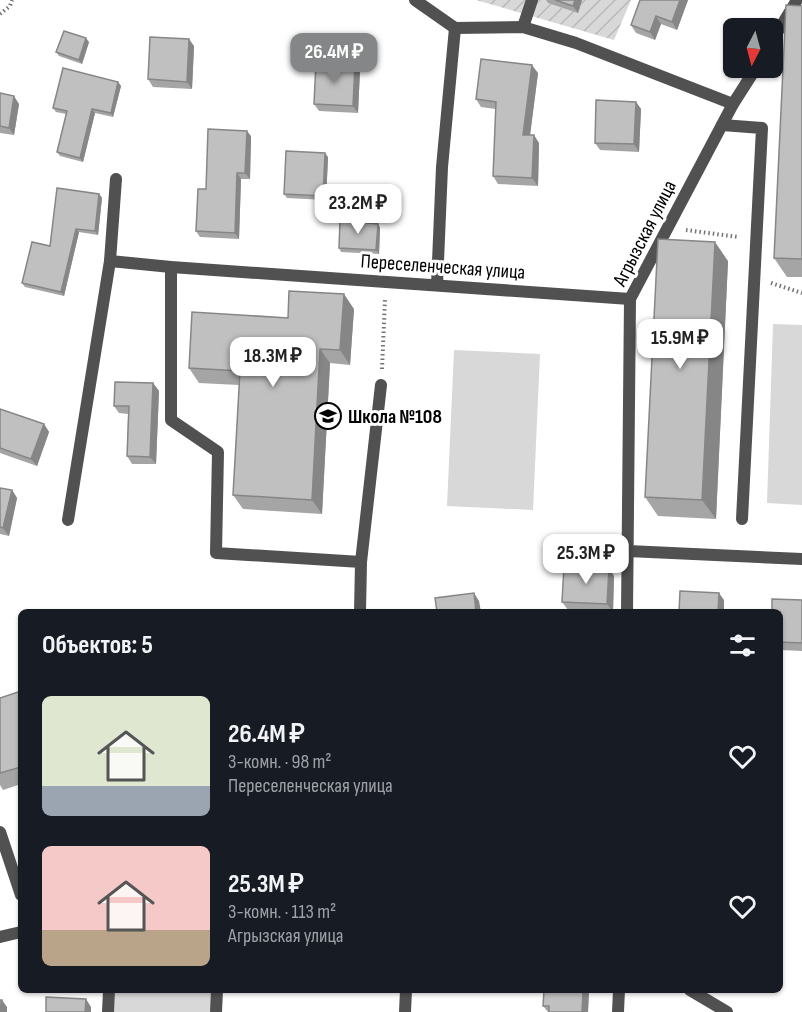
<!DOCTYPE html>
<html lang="ru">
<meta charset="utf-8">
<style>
:root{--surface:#171b24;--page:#242831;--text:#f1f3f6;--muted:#9ea1a6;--accent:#858687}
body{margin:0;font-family:"Sofia Sans Condensed",sans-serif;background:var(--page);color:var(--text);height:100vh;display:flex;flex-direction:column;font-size:22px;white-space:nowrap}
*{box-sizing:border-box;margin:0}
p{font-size:20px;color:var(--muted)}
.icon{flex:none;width:33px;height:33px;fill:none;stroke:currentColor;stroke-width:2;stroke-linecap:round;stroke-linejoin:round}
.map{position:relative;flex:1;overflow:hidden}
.details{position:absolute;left:18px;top:609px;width:765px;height:384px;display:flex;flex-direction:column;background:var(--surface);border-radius:9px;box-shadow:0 2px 4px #0004}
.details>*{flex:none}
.needle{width:39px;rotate:186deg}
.buttons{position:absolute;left:723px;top:18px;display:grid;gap:12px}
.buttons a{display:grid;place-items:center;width:60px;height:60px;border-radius:9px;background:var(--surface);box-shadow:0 2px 4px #0004;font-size:30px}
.price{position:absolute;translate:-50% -51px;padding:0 14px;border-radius:12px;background:#fff;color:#222;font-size:20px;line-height:39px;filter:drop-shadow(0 2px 3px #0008)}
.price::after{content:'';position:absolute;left:50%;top:36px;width:18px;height:14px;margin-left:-9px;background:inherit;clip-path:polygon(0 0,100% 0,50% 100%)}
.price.current{background:var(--accent);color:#fff}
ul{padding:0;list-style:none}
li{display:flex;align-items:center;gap:18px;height:150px;padding:0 24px}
li span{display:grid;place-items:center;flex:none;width:168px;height:120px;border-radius:9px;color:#555}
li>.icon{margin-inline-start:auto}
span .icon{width:72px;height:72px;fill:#fffc;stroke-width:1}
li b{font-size:26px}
h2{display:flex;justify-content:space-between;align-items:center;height:72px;padding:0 24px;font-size:26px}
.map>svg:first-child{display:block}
.park{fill:#d8d8d8}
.garden{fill:url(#garden-furrows)}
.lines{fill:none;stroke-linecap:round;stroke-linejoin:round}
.path{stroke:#737373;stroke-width:4;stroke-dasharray:1.5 3;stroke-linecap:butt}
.service{stroke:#515151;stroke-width:12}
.minor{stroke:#515151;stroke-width:12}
.wall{fill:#a5a5a5}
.shaded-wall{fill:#868686}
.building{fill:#c0c0c0;stroke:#868686;stroke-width:1.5}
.labels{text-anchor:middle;stroke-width:6;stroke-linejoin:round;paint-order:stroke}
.street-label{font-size:20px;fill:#000;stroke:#fff}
.poi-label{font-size:20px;font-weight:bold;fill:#000;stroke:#fff;text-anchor:start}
</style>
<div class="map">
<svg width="802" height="1012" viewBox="0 0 802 1012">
<defs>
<pattern id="garden-furrows" width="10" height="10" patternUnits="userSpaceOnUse" patternTransform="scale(1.5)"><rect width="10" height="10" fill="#d8d8d8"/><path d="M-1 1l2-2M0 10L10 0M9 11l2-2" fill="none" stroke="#b8b8b8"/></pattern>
</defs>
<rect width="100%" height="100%" fill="#fff"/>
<!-- park -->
<g class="park">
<polygon points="773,324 802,325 802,505 767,503"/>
<polygon points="454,350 540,354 533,510 447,506"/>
<polygon points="106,990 220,990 218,1012 105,1012"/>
</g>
<!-- garden -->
<polygon class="garden" points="476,0 631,0 614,40"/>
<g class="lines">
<!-- path -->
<g class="path">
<polyline points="0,14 10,6 12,0"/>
<polyline points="686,230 738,237"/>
<polyline points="771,283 802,293"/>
<polyline points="382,369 385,299"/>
</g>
<!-- service -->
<g class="service">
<polyline points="523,27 532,0"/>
<polyline points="722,125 762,128 742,519"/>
<polyline points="171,267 171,420 218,452 216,553 361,562 360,612"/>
<polyline points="437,285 442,167 455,28"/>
<polyline points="361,562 381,385"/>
<polyline points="0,832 21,895"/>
</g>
<!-- minor -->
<g class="minor">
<polyline points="415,0 455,28 523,27 576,43 733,104"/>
<polyline points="772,41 797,0"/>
<polyline points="110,261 171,267 630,299"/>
<polyline points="68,520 110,261 116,179"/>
<polyline points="628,551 802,559"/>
<polyline points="627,612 630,299 733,104 756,68"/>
<polyline points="0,937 21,932"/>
<polyline points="690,990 727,1012"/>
<polyline points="108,1012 109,990"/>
<polyline points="216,1012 217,990"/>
<polyline points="405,1012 406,990"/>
<polyline points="618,1012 619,990"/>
</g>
</g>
<!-- wall -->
<g class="wall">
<polygon points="546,0 582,0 578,13 548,3"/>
<polygon points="688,0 677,30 661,24 655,40 636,33 631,25"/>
<polygon points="802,6 802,277 787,277 774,258"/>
<polygon points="89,42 82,64 59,56 56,52"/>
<polygon points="194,46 192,89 153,87 148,79"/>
<polygon points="360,70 358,113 319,111 314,104"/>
<polygon points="538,73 530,135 539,143 538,186 498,184 493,176 496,109 481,107 476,99"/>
<polygon points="118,82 121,86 113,117 95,113 83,162 60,156 57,152 66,114 56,112 53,108"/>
<polygon points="0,93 19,104 14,135 0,133"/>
<polygon points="636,102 641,109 639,152 600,150 595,143"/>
<polygon points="251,136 250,179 241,179 239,239 200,237 196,231 206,189"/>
<polygon points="328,157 326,200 287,198 284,194"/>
<polygon points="99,194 102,198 98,235 79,232 64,296 25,287 22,283 50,246"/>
<polygon points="378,224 380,228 379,254 341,252 339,248"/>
<polygon points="728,261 716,519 658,516 645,497"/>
<polygon points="354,309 350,365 330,363 322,514 243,509 233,495 239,385 199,383 189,368 288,318"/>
<polygon points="153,383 159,391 156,464 132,464 127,456 128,414 119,413 114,406"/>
<polygon points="0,409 44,424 49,432 37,466 0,453"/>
<polygon points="0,488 12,490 17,498 9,536 0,534"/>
<polygon points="614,576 613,612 568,610 562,602"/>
<polygon points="802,600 802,651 780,650 780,612"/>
<polygon points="21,691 21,784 3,790 0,785 0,698"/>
<polygon points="544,990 589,990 588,1012 548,1012 543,1006"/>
</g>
<!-- shaded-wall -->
<g class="shaded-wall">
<polygon points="575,0 582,0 578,13 573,6"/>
<polygon points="680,0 688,0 677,30 672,22"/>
<polygon points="656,16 661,24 655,40 650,32"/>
<polygon points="86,38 89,42 82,64 79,60"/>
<polygon points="189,39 194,46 192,89 187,82"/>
<polygon points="355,63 360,70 358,113 353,106"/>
<polygon points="532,65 538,73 529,143 523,135"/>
<polygon points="118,82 121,86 113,117 111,113"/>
<polygon points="14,96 19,104 14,135 9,128"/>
<polygon points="636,102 641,109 639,152 634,144"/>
<polygon points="92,109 95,113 83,162 80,158"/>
<polygon points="247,131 251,136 250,179 245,173"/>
<polygon points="534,135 539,143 538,186 532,178"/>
<polygon points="325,153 328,157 326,200 323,196"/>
<polygon points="237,173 241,179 239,239 235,233"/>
<polygon points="99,194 102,198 98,235 95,231"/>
<polygon points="378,224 380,228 379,254 376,250"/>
<polygon points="76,229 79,232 64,296 61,292"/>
<polygon points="715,242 728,261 716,519 702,500"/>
<polygon points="344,294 354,309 350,365 340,350"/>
<polygon points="320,349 330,363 322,514 312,500"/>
<polygon points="153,383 159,391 156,464 150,457"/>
<polygon points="44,424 49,432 37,466 31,459"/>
<polygon points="12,490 17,498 9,536 3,528"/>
<polygon points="609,568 614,576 613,612 607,604"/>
<polygon points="474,593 479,601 481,612 476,612"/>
<polygon points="719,593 724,600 724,612 718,612"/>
<polygon points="583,990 589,990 588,1012 582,1012"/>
<polygon points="86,999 91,1007 91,1012 85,1012"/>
<polygon points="2,1000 7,1007 7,1012 1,1012"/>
</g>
<!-- building -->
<g class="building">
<polygon points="555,0 575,0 573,6"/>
<polygon points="640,0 680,0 672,22 656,16 650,32 631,25"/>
<polygon points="786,5 802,6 802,259 774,258"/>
<polygon points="64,31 86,38 79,60 56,52"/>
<polygon points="150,37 189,39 187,82 148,79"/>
<polygon points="481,59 532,65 523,135 534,135 532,178 493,176 496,102 476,99"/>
<polygon points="316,61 355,63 353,106 314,104"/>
<polygon points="63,68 118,82 111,113 92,109 80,158 57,152 67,111 53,108"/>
<polygon points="0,93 14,96 9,128 0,126"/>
<polygon points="596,100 636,102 634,144 595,143"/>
<polygon points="208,129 247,131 245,173 237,173 235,233 196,231 198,189 206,189"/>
<polygon points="286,151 325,153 323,196 284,194"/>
<polygon points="57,188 99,194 95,231 76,229 61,292 22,283 32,242 50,246"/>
<polygon points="340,220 378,224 376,250 339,248"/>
<polygon points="658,239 715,242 702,500 645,497"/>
<polygon points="289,291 344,294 340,350 320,349 312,500 233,495 240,371 189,368 192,312 288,318"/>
<polygon points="115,382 153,383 150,457 127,456 129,406 114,406"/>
<polygon points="0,409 44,424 31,459 0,448"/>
<polygon points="0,488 12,490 3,528 0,527"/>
<polygon points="564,566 609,568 607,604 562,602"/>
<polygon points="680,591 719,593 718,612 679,612"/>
<polygon points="474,593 476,612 437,612 435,598"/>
<polygon points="772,599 802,600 802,643 780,642 780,612 772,612"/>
<polygon points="21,691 21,767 0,773 0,698"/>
<polygon points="544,990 583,990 582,1012 549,1012 549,1006 543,1006"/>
<polygon points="46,997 86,999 85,1012 46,1012"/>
<polygon points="0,1000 2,1000 1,1012 0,1012"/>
</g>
<!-- icons -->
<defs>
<symbol id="school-ring" viewBox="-11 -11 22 22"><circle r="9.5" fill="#fff" stroke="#000" stroke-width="1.5"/><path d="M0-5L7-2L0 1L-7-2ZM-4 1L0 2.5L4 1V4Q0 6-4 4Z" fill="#000"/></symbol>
</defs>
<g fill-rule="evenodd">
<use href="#school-ring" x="313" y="401" width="30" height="30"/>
</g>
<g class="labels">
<!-- street labels -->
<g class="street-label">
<text transform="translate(644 233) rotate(-63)" y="7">Агрызская улица</text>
<text transform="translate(443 266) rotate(4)" y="7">Переселенческая улица</text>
</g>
<!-- poi labels -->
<g class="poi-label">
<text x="348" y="423">Школа №108</text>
</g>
</g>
</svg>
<div class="buttons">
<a><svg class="needle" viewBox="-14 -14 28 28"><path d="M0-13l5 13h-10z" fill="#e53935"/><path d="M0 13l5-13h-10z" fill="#9ea1a6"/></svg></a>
</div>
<b class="price current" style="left:334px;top:84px">26.4M ₽</b>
<b class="price" style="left:358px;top:235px">23.2M ₽</b>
<b class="price" style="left:680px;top:370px">15.9M ₽</b>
<b class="price" style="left:273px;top:388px">18.3M ₽</b>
<b class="price" style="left:586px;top:585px">25.3M ₽</b>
<section class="details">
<h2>Объектов: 5<svg class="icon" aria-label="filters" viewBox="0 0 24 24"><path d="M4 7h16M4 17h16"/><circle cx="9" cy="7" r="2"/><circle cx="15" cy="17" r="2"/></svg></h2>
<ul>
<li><span style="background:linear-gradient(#dfe7d0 75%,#9aa5b1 0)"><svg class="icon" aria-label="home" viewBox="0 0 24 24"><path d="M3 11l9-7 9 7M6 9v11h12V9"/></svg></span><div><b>26.4M ₽</b><p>3-комн. · 98 m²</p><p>Переселенческая улица</p></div><svg class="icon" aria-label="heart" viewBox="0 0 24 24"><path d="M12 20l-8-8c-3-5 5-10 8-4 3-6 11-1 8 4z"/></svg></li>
<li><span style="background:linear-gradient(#f6c9c9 70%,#b9a48a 0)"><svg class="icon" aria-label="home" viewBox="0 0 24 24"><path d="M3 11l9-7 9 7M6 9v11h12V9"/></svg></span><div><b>25.3M ₽</b><p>3-комн. · 113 m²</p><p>Агрызская улица</p></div><svg class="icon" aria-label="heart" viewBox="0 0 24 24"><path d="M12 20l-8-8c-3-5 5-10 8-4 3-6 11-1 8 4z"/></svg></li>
</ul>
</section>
</div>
